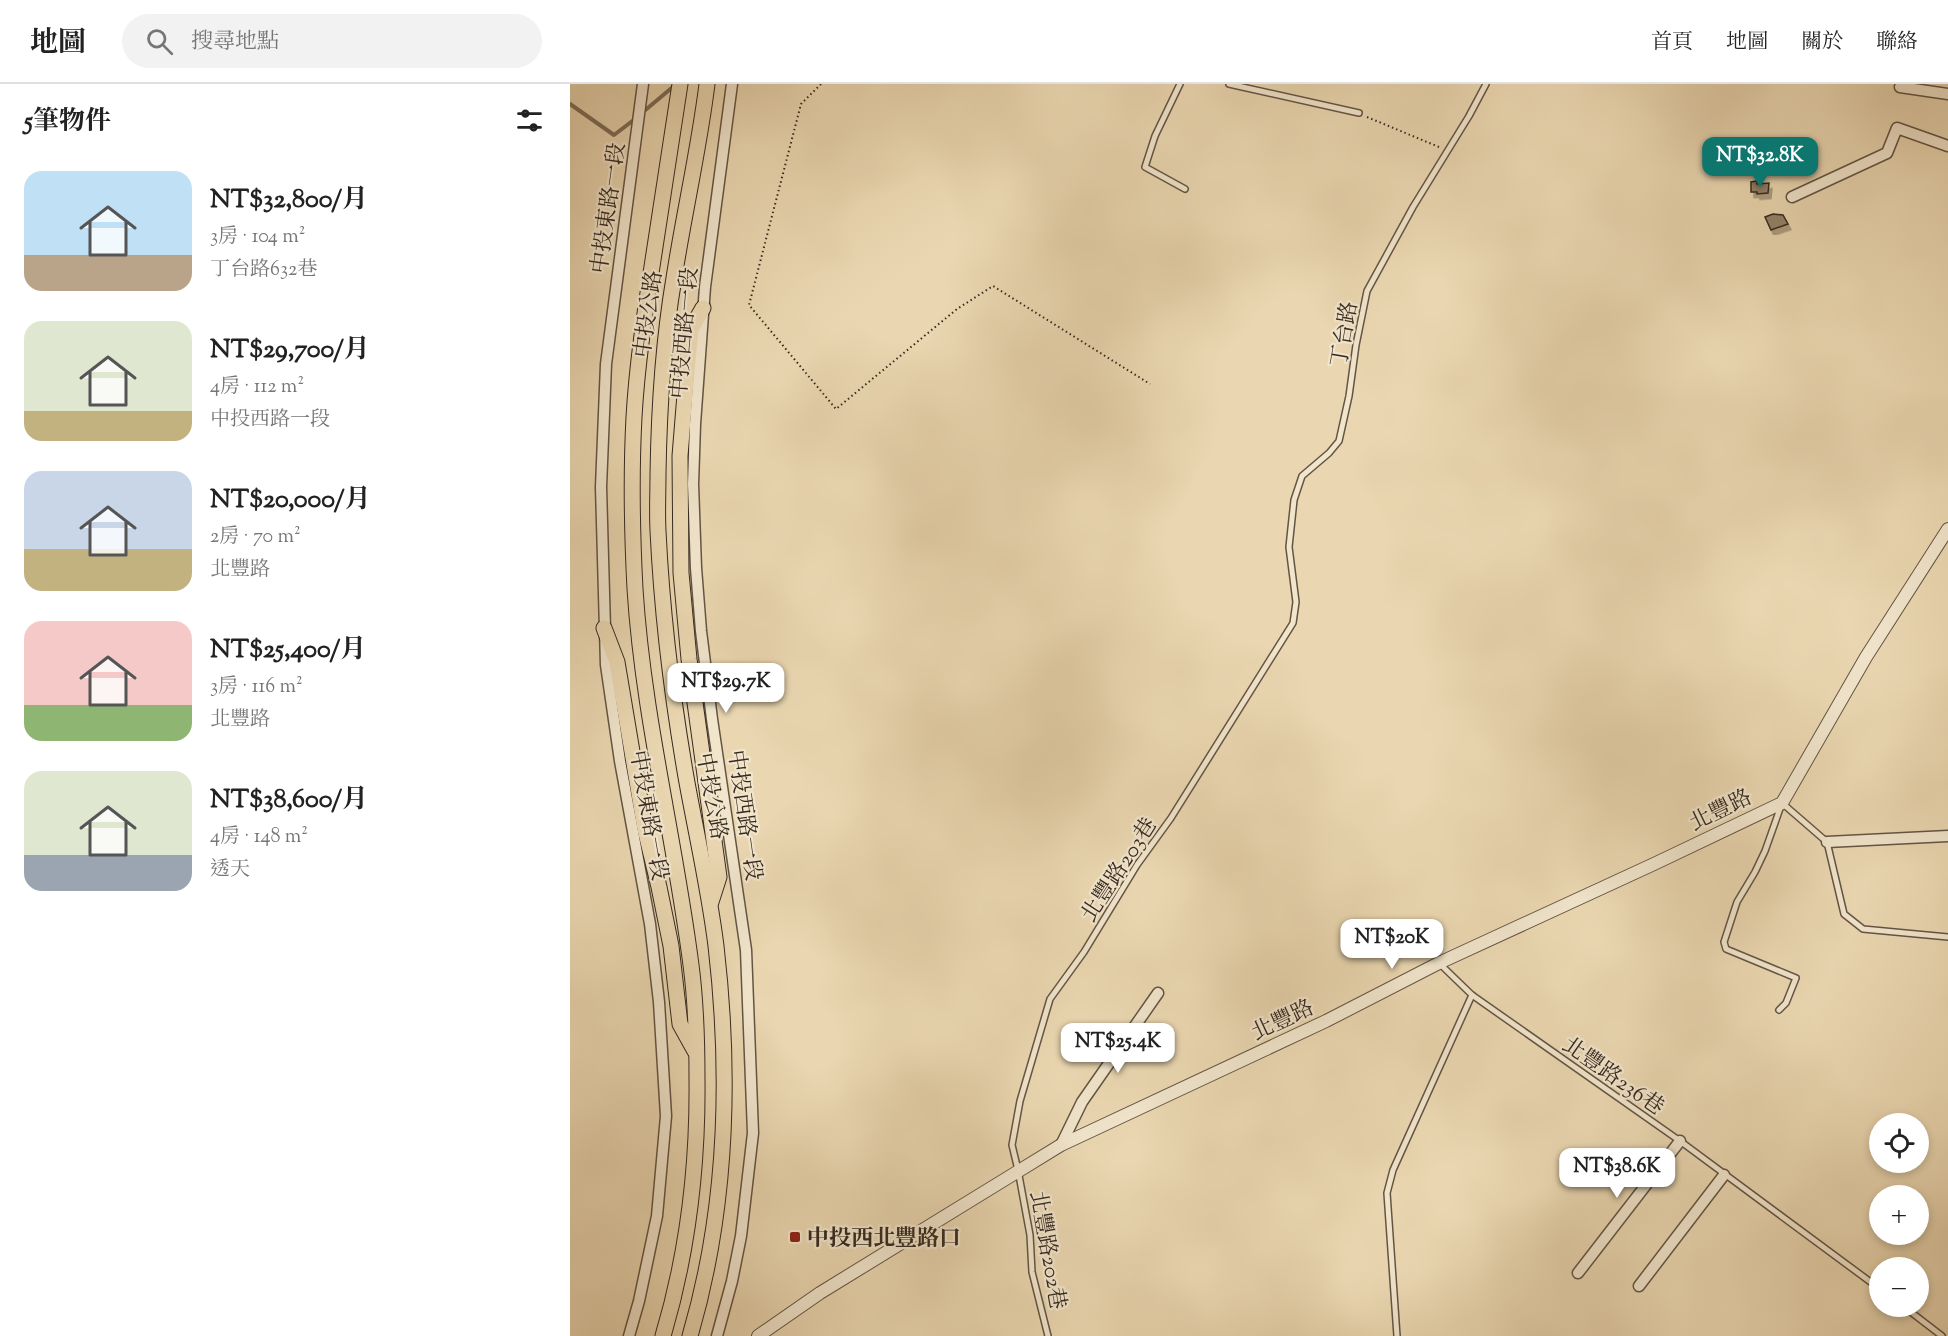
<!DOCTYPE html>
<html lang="zh-TW">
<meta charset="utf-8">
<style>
:root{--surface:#fff;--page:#f2f2f2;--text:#222;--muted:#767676;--line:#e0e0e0;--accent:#0f766e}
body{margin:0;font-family:"Sorts Mill Goudy","Noto Serif TC",serif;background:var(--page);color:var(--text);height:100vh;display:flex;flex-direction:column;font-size:22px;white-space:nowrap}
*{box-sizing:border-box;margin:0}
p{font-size:20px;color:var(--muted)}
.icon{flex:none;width:33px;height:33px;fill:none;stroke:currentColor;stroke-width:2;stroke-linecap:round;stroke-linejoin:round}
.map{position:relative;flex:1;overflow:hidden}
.details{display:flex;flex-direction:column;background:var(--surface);width:570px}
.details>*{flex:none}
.buttons{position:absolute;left:1299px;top:1029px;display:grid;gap:12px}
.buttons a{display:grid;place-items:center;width:60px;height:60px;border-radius:50%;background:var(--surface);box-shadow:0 3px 9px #0003;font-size:30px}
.price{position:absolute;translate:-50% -51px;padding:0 14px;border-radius:12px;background:#fff;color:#222;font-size:20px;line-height:39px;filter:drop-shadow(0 2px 3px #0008)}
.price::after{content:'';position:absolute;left:50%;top:36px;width:18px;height:14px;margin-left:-9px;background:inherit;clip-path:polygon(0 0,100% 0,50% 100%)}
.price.current{background:var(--accent);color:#fff}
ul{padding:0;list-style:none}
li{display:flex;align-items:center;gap:18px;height:150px;padding:0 24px}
li span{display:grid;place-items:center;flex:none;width:168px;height:120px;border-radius:18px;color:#555}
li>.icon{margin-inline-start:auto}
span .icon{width:72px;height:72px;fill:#fffc;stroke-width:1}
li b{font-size:26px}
h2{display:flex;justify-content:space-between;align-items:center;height:72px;padding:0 24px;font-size:26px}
header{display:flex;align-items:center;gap:36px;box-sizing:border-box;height:84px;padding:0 30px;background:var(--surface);border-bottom:2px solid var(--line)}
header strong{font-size:28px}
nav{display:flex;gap:33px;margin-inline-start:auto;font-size:21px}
.search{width:420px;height:54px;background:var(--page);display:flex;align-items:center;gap:15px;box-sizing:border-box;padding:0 21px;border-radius:33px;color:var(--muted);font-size:22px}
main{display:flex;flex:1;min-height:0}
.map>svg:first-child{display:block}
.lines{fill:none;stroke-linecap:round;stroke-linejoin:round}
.stream{stroke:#7d6e5a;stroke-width:4}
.building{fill:#94846b;stroke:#362a20;stroke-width:1.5;filter:url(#shadow)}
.service-casing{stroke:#635544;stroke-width:8}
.minor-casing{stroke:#635544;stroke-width:13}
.tertiary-casing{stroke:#635544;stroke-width:14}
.primary-casing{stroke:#362a20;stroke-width:17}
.path{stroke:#362a20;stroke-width:2;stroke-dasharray:1.5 3;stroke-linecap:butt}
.service{stroke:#f1e5cc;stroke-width:5}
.minor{stroke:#f1e5cc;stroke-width:10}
.tertiary{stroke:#f1e5cc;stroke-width:12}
.primary{stroke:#ead7b1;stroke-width:15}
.poi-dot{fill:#8f2418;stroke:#f1e5cc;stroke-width:2}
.labels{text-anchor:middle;stroke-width:4.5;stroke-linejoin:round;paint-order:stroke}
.street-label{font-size:22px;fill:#362a20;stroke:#f1e5cc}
.poi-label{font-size:22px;font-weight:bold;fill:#362a20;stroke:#f1e5cc;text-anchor:start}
</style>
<header>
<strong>地圖</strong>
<div class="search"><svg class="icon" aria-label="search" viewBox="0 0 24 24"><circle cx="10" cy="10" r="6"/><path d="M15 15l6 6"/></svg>搜尋地點</div>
<nav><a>首頁</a><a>地圖</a><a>關於</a><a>聯絡</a></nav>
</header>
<main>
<section class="details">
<h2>5筆物件<svg class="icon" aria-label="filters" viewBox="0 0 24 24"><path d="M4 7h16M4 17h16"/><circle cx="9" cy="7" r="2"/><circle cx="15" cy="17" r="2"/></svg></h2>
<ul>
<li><span style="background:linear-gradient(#bfe0f5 70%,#b9a48a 0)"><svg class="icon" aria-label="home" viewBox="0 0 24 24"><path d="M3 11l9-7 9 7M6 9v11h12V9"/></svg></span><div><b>NT$32,800/月</b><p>3房 · 104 m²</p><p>丁台路632巷</p></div></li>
<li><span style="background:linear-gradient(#dfe7d0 75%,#c2b280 0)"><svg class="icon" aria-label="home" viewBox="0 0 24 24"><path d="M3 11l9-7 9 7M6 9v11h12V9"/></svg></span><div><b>NT$29,700/月</b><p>4房 · 112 m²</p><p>中投西路一段</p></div></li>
<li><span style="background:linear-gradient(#c9d6e8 65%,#c2b280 0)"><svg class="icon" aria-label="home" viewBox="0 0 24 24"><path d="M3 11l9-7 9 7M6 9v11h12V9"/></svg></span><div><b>NT$20,000/月</b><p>2房 · 70 m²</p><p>北豐路</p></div></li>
<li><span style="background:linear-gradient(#f6c9c9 70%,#8fb573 0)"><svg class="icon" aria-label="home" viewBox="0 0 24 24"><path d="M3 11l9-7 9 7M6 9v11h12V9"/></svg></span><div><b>NT$25,400/月</b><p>3房 · 116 m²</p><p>北豐路</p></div></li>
<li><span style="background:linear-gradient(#dfe7d0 70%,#9aa5b1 0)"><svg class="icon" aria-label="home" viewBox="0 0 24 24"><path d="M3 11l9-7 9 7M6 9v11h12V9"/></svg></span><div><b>NT$38,600/月</b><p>4房 · 148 m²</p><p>透天</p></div></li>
</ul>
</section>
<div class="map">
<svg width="1378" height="1252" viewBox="0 0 1378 1252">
<defs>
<filter id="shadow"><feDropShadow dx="3" dy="5.5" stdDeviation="0" flood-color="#0004"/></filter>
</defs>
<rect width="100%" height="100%" fill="#ead7b1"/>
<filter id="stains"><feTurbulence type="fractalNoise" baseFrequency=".00333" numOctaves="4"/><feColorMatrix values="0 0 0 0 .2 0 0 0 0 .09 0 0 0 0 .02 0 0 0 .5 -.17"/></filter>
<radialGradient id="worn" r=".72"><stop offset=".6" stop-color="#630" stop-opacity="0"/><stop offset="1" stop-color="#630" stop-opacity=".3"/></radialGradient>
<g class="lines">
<!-- stream -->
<g class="stream">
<polyline points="0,20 44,51 65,35"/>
<polyline points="73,28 104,2"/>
</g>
</g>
<!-- building -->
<g class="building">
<polygon points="1187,97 1187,100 1199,99 1198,109 1187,110 1187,108 1181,108 1181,98"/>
<polygon points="1203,130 1213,131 1218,140 1201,146 1195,133"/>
</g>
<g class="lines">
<defs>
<g id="service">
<polyline points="610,0 585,52 575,83 615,105"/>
<polyline points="659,0 789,29"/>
<polyline points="870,880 902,911 1110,1057 1310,1205"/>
<polyline points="1209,926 1216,919 1226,894 1156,865 1154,858 1167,818 1185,788 1195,767 1212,719 1257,758 1274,830 1293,845 1378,853"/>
<polyline points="1333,1222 1372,1252"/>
<polyline points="478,1252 462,1188 460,1151 448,1086 442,1061 450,1017 480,915 514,868 567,781 601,734 723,539 726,518 719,463 724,416 732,392 759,369 769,357 779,312 786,261 797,207 843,123 899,32 916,0"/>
<polyline points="827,1252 817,1109 823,1086 902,911"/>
</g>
<g id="minor">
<polyline points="1330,3 1378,10"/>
<polyline points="1222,113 1317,69 1327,44 1378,62"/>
<polyline points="1257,758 1378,752"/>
<polyline points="491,1061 512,1018 588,909"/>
<polyline points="1008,1189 1110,1057"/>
<polyline points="1069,1202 1154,1091"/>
<polyline points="59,1252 69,1217 87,1132 96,1032 89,918 80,840 50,677 36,581 31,403 36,280 73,0"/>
<polyline points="147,1252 162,1197 171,1152 183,1049 176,866 142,635 131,547 126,484 123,400 125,340 135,203 162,0"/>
</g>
<polyline id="tertiary" points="188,1252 250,1209 491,1061 756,937 869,879 1084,780 1212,719 1296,573 1378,445"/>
<g id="primary">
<polyline points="133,224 121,245 116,298 110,372 111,489 119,575 149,793 141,818"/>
<polyline points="34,544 47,578 75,745 89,803 101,862 110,940 125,967"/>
<path d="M93 1252C118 1168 128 1083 127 995 127 957 126 919 121 881 105 755 73 632 65 505 62 448 61 390 64 333 67 280 75 228 83 176 92 117 101 59 110 0"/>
<path d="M120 1252C157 1126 161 992 146 862 139 805 126 749 116 693 102 612 92 530 88 447 87 428 88 409 88 390 89 324 93 259 104 194 114 129 129 65 137 0"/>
</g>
</defs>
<!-- service casing -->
<use href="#service" class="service-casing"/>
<!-- minor casing -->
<use href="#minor" class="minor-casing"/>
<!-- tertiary casing -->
<use href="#tertiary" class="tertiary-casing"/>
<!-- primary casing -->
<use href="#primary" class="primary-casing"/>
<!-- path -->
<g class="path">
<polyline points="251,0 231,20 179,221 266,325 387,225 423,202 580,300"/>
<polyline points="797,33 869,63"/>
</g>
<!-- service -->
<use href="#service" class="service"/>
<!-- minor -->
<use href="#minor" class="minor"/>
<!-- tertiary -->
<use href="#tertiary" class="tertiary"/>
<!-- primary -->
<use href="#primary" class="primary"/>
</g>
<!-- markers -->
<rect class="poi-dot" x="219" y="1147" width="12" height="12" rx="3"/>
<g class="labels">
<!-- street labels -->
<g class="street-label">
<text transform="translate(37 124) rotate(-82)" y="8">中投東路一段</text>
<text transform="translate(77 230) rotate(-82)" y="8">中投公路</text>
<text transform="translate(113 249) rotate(-85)" y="8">中投西路一段</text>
<text transform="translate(773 250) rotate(-80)" y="8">丁台路</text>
<text transform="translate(143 712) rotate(80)" y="8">中投公路</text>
<text transform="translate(1150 725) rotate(-26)" y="8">北豐路</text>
<text transform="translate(80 731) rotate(80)" y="8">中投東路一段</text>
<text transform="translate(176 731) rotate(82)" y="8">中投西路一段</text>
<text transform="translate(548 785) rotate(-57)" y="8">北豐路203巷</text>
<text transform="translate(712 935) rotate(-25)" y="8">北豐路</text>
<text transform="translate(1044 991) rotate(35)" y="8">北豐路236巷</text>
<text transform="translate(479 1166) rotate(80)" y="8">北豐路202巷</text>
</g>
<!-- poi labels -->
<g class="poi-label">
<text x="237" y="1161">中投西北豐路口</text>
</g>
</g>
<rect width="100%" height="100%" filter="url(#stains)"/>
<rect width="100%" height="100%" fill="url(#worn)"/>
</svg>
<div class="buttons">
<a><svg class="icon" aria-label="locate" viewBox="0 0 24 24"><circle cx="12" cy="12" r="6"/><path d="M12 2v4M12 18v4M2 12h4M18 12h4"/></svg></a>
<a>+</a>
<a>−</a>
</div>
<b class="price current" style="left:1190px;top:104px">NT$32.8K</b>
<b class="price" style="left:156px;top:630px">NT$29.7K</b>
<b class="price" style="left:822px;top:886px">NT$20K</b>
<b class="price" style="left:548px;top:990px">NT$25.4K</b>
<b class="price" style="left:1047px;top:1115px">NT$38.6K</b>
</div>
</main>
